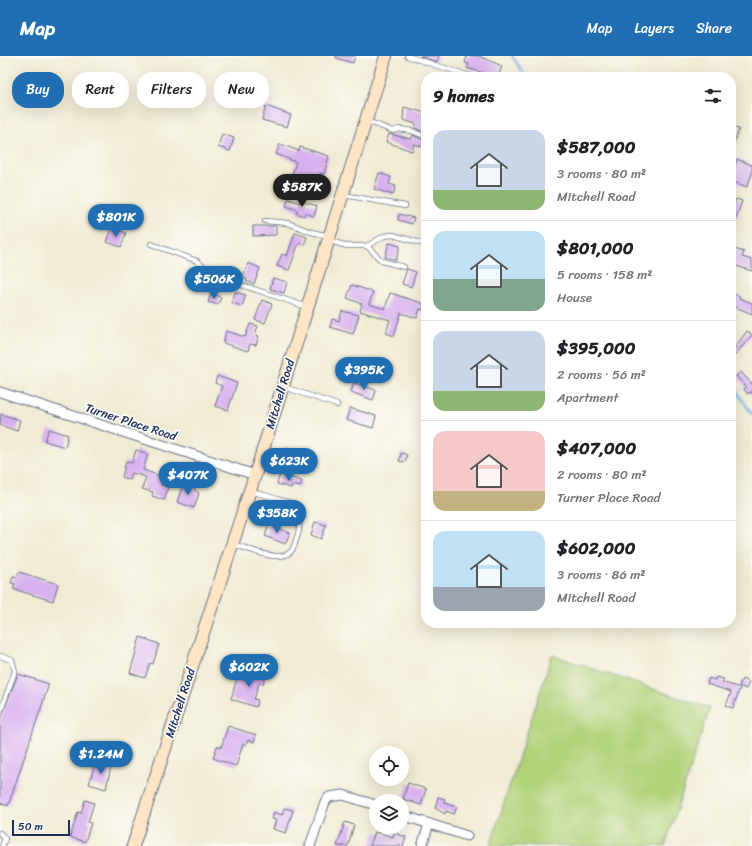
<!DOCTYPE html>
<meta charset="utf-8">
<style>
:root{--surface:#fff;--page:#f6f6f6;--text:#202124;--muted:#757577;--line:#e0e0e0;--accent:#1f6fb2}
body{margin:0;font-family:Sriracha,sans-serif;background:var(--page);color:var(--text);height:100vh;display:flex;flex-direction:column;font-size:15px;white-space:nowrap}
*{box-sizing:border-box;margin:0}
p{font-size:13px;color:var(--muted)}
.icon{flex:none;width:22px;height:22px;fill:none;stroke:currentColor;stroke-width:2;stroke-linecap:round;stroke-linejoin:round}
.map{position:relative;flex:1;overflow:hidden}
.side{position:absolute;left:421px;top:16px;width:315px;height:556px;display:flex;flex-direction:column;background:var(--surface);border-radius:16px;box-shadow:0 4px 16px #0002}
.side>*{flex:none}
.top-card{position:absolute;left:12px;top:16px;width:349px;height:36px;display:flex;gap:8px}
.tools{position:absolute;left:369px;top:690px;display:grid;gap:8px}
.tools a{display:grid;place-items:center;width:40px;height:40px;border-radius:50%;background:var(--surface);box-shadow:0 4px 16px #0002;font-size:20px}
.scale{position:absolute;left:12px;bottom:10px;width:58px;box-sizing:border-box;padding-left:4px;border:2px solid #1b2f5e;border-top:0;font-size:11px;line-height:14px;white-space:nowrap;color:#1b2f5e;-webkit-text-stroke:3px #fdfcf7;paint-order:stroke}
.price{position:absolute;translate:-50% -34px;padding:0 9px;border-radius:14px;background:var(--accent);color:#fff;font-size:13px;line-height:26px;filter:drop-shadow(0 1px 2px #0008)}
.price::after{content:'';position:absolute;left:50%;top:24px;width:12px;height:9px;margin-left:-6px;background:inherit;clip-path:polygon(0 0,100% 0,50% 100%)}
.price.selected{background:#222;color:#fff}
ul{padding:0;list-style:none}
li{display:flex;align-items:center;gap:12px;height:100px;padding:0 12px}
li+li{border-top:1px solid var(--line)}
li span{display:grid;place-items:center;flex:none;width:112px;height:80px;border-radius:12px;color:#555}
li>.icon{margin-inline-start:auto}
span .icon{width:48px;height:48px;fill:#fffc;stroke-width:1}
li b{font-size:17px}
h2{display:flex;justify-content:space-between;align-items:center;height:48px;padding:0 12px;font-size:17px}
.pill{padding:0 14px;border-radius:16px;background:var(--surface);box-shadow:0 4px 16px #0002;font-size:14px;line-height:36px}
.pill.selected{background:var(--accent);color:#fff}
header{display:flex;align-items:center;gap:24px;box-sizing:border-box;height:56px;padding:0 20px;background:var(--accent);color:#fff}
header strong{font-size:19px}
nav{display:flex;gap:22px;margin-inline-start:auto;font-size:14px}
.map>svg:first-child{display:block}
.green{fill:#b1d279;stroke:#66806c}
.lines{fill:none;stroke-linecap:round;stroke-linejoin:round}
.stream{stroke:#74abe3;stroke-width:2.5}
.building{fill:#d7b0ee}
.lane-casing{stroke:#667187;stroke-width:6}
.street-casing{stroke:#667187;stroke-width:11}
.secondary-casing{stroke:#667187;stroke-width:14}
.lane{stroke:#fff;stroke-width:4.5}
.street{stroke:#fff;stroke-width:9}
.secondary{stroke:#fde5c5;stroke-width:12}
.labels{text-anchor:middle;stroke-width:3.5;stroke-linejoin:round;paint-order:stroke}
.street-label{font-size:12px;fill:#1b2f5e;stroke:#fdfcf7}
</style>
<header>
<strong>Map</strong>
<nav><a>Map</a><a>Layers</a><a>Share</a></nav>
</header>
<div class="map">
<svg width="752" height="790" viewBox="0 0 752 790">
<rect width="100%" height="100%" fill="#fdfcf7"/>
<filter id="ink" filterUnits="userSpaceOnUse"><feTurbulence type="fractalNoise" baseFrequency=".025" numOctaves="2"/><feDisplacementMap in="SourceGraphic" scale="8" xChannelSelector="R" yChannelSelector="G"/><feConvolveMatrix kernelMatrix="1 2 1 2 8 2 1 2 1" color-interpolation-filters="sRGB"/></filter>
<filter id="wash" filterUnits="userSpaceOnUse"><feTurbulence type="fractalNoise" baseFrequency=".012" numOctaves="4" result="noise"/><feDisplacementMap in="SourceGraphic" scale="16" xChannelSelector="R" yChannelSelector="G"/><feGaussianBlur stdDeviation="0.9" result="paint"/><feColorMatrix in="noise" values="0 0 0 0 0 0 0 0 0 0 0 0 0 0 0 0 0 1.4 0 .05"/><feComposite in="paint" operator="in"/></filter>
<g filter="url(#wash)">
<rect width="100%" height="100%" fill="#f0ebd3"/>
<!-- green -->
<polygon class="green" points="552,599 710,652 665,790 490,790"/>
<g class="lines">
<!-- stream -->
<g class="stream">
<polyline points="512,0 526,21"/>
<polyline points="731,327 752,358"/>
</g>
</g>
<g id="blocks">
<!-- building -->
<g class="building">
<polygon points="336,0 355,0 353,7 336,2"/>
<polygon points="420,0 439,0 437,6"/>
<polygon points="467,0 479,0 502,10 498,21 467,12 469,8 465,7"/>
<polygon points="266,50 291,59 287,71 262,64"/>
<polygon points="404,51 426,57 426,77 415,72 416,68 403,64"/>
<polygon points="731,71 739,73 732,93 731,93"/>
<polygon points="222,78 234,82 230,95 218,91"/>
<polygon points="389,78 411,83 413,79 425,85 423,91 414,88 412,95 386,86"/>
<polygon points="280,88 299,95 300,91 329,100 324,118 320,117 315,130 291,122 296,106 276,98"/>
<polygon points="737,103 752,109 752,118 747,131 731,125"/>
<polygon points="379,117 391,121 389,128 396,130 393,139 374,133"/>
<polygon points="288,143 300,147 301,145 317,150 314,160 305,157 304,160 296,157 298,154 286,150"/>
<polygon points="736,143 742,145 732,174 731,150 733,151"/>
<polygon points="399,158 414,162 412,168 398,164"/>
<polygon points="253,170 276,170 276,179 253,180"/>
<polygon points="112,172 126,177 121,191 107,186"/>
<polygon points="295,177 307,181 304,189 300,187 297,192 289,214 277,210 282,198 287,200"/>
<polygon points="389,187 400,190 396,204 385,201"/>
<polygon points="731,192 744,196 742,201 752,204 752,215 733,209 735,205 731,204"/>
<polygon points="248,207 260,212 254,228 246,225 247,223 243,221"/>
<polygon points="407,213 416,216 411,231 402,228"/>
<polygon points="273,222 287,226 284,237 270,233"/>
<polygon points="352,229 373,236 369,248 385,253 390,237 425,248 423,254 420,253 417,262 401,257 394,280 386,277 390,264 360,255 362,248 347,242"/>
<polygon points="235,236 246,239 242,250 232,247"/>
<polygon points="211,238 221,241 218,249 208,246"/>
<polygon points="734,238 740,240 739,242 752,247 752,258 731,249"/>
<polygon points="262,244 272,248 265,267 255,264"/>
<polygon points="342,255 359,259 353,278 330,271 332,263 339,265"/>
<polygon points="250,268 258,270 255,279 259,280 256,289 250,288 248,295 223,287 226,275 245,281"/>
<polygon points="747,275 752,279 735,299 731,297"/>
<polygon points="741,316 751,327 752,326 752,338 750,336 748,338 744,333 746,331 736,320"/>
<polygon points="217,320 237,327 228,354 215,350 222,330 215,327"/>
<polygon points="354,327 376,334 373,344 351,336"/>
<polygon points="350,352 376,360 373,372 346,364"/>
<polygon points="1,358 20,364 17,375 0,369"/>
<polygon points="49,373 68,379 65,391 45,385"/>
<polygon points="286,391 303,397 299,408 282,402"/>
<polygon points="136,394 148,398 143,414 163,421 161,429 168,431 164,444 152,440 153,436 142,433 146,421 132,417 130,424 122,421 126,405 132,407"/>
<polygon points="401,397 407,399 405,406 399,405"/>
<polygon points="280,418 302,425 300,431 292,429 291,432 277,428"/>
<polygon points="183,428 195,432 194,434 199,437 194,452 177,446"/>
<polygon points="315,466 326,469 321,483 311,479"/>
<polygon points="269,469 290,477 285,488 265,480"/>
<polygon points="19,516 58,528 53,545 13,533 15,528 11,527 13,520 17,521"/>
<polygon points="140,581 159,588 153,608 150,607 145,622 130,617"/>
<polygon points="252,612 267,616 263,628 259,627 254,643 258,644 256,651 231,643 237,622 248,625"/>
<polygon points="18,618 49,628 8,750 0,747 0,664"/>
<polygon points="716,621 724,623 722,626 740,632 733,652 726,650 731,636 707,628 709,622 715,624"/>
<polygon points="742,623 749,626 746,633 739,630"/>
<polygon points="228,670 256,679 254,686 248,684 246,689 243,688 236,710 213,702 217,690 221,692"/>
<polygon points="106,705 112,706 106,733 89,728 95,708 104,711"/>
<polygon points="408,727 426,733 421,749 403,743"/>
<polygon points="438,741 445,743 444,747 457,751 454,758 446,755 445,758 435,752"/>
<polygon points="85,744 94,747 88,766 91,767 85,786 70,781 78,756 81,757"/>
<polygon points="284,752 293,754 286,777 273,773 276,764 272,763 274,756 282,759"/>
<polygon points="345,766 354,769 348,790 337,790"/>
<polygon points="375,776 393,781 394,777 406,781 403,790 370,790"/>
</g>
</g>
</g>
<g filter="url(#ink)">
<use href="#blocks" fill-opacity="0" stroke="#667187" stroke-width="1"/>
<g class="lines">
<defs>
<g id="lane">
<polyline points="407,0 473,21"/>
<polyline points="367,65 393,75 399,73 412,75 426,81"/>
<polyline points="344,139 405,150"/>
<polyline points="265,165 288,167 311,176 330,180"/>
<polyline points="330,185 347,190 367,190 382,205 404,211"/>
<polyline points="151,188 197,205 215,220 307,251"/>
<polyline points="367,190 384,180 393,179 421,187"/>
<polyline points="284,331 337,349"/>
<path d="M233 488C246 492 277 506 289 497 293 495 295 488 296 484 302 470 299 461 294 448L251 435"/>
<polyline points="0,600 12,604 15,615 0,657"/>
<polyline points="0,777 5,783 2,790"/>
</g>
<g id="street">
<polyline points="0,336 255,419"/>
<polyline points="402,759 467,780"/>
<polyline points="310,790 325,746 329,741 343,739 376,749"/>
<polyline points="422,790 429,768"/>
</g>
<polyline id="secondary" points="133,790 255,419 386,0"/>
</defs>
<!-- lane casing -->
<use href="#lane" class="lane-casing"/>
<!-- street casing -->
<use href="#street" class="street-casing"/>
<!-- secondary casing -->
<use href="#secondary" class="secondary-casing"/>
<!-- lane -->
<use href="#lane" class="lane"/>
<!-- street -->
<use href="#street" class="street"/>
<!-- secondary -->
<use href="#secondary" class="secondary"/>
</g>
</g>
<g class="labels">
<!-- street labels -->
<g class="street-label">
<text transform="translate(280 338) rotate(-73)" y="4">Mitchell Road</text>
<text transform="translate(131 366) rotate(18)" y="4">Turner Place Road</text>
<text transform="translate(180 647) rotate(-72)" y="4">Mitchell Road</text>
</g>
</g>
</svg>
<div class="tools">
<a><svg class="icon" aria-label="locate" viewBox="0 0 24 24"><circle cx="12" cy="12" r="6"/><path d="M12 2v4M12 18v4M2 12h4M18 12h4"/></svg></a>
<a><svg class="icon" aria-label="layers" viewBox="0 0 24 24"><path d="M12 4l9 5-9 5-9-5zM3 14l9 5 9-5"/></svg></a>
</div>
<div class="scale">50 m</div>
<b class="price selected" style="left:302px;top:152px">$587K</b>
<b class="price" style="left:116px;top:182px">$801K</b>
<b class="price" style="left:214px;top:244px">$506K</b>
<b class="price" style="left:364px;top:335px">$395K</b>
<b class="price" style="left:289px;top:426px">$623K</b>
<b class="price" style="left:188px;top:440px">$407K</b>
<b class="price" style="left:277px;top:478px">$358K</b>
<b class="price" style="left:249px;top:632px">$602K</b>
<b class="price" style="left:101px;top:719px">$1.24M</b>
<div class="top-card">
<a class="pill selected">Buy</a>
<a class="pill">Rent</a>
<a class="pill">Filters</a>
<a class="pill">New</a>
</div>
<section class="side">
<h2>9 homes<svg class="icon" aria-label="filters" viewBox="0 0 24 24"><path d="M4 7h16M4 17h16"/><circle cx="9" cy="7" r="2"/><circle cx="15" cy="17" r="2"/></svg></h2>
<ul>
<li><span style="background:linear-gradient(#c9d6e8 75%,#8fb573 0)"><svg class="icon" aria-label="home" viewBox="0 0 24 24"><path d="M3 11l9-7 9 7M6 9v11h12V9"/></svg></span><div><b>$587,000</b><p>3 rooms · 80 m²</p><p>Mitchell Road</p></div></li>
<li><span style="background:linear-gradient(#bfe0f5 60%,#7fa58c 0)"><svg class="icon" aria-label="home" viewBox="0 0 24 24"><path d="M3 11l9-7 9 7M6 9v11h12V9"/></svg></span><div><b>$801,000</b><p>5 rooms · 158 m²</p><p>House</p></div></li>
<li><span style="background:linear-gradient(#c9d6e8 75%,#8fb573 0)"><svg class="icon" aria-label="home" viewBox="0 0 24 24"><path d="M3 11l9-7 9 7M6 9v11h12V9"/></svg></span><div><b>$395,000</b><p>2 rooms · 56 m²</p><p>Apartment</p></div></li>
<li><span style="background:linear-gradient(#f6c9c9 75%,#c2b280 0)"><svg class="icon" aria-label="home" viewBox="0 0 24 24"><path d="M3 11l9-7 9 7M6 9v11h12V9"/></svg></span><div><b>$407,000</b><p>2 rooms · 80 m²</p><p>Turner Place Road</p></div></li>
<li><span style="background:linear-gradient(#bfe0f5 70%,#9aa5b1 0)"><svg class="icon" aria-label="home" viewBox="0 0 24 24"><path d="M3 11l9-7 9 7M6 9v11h12V9"/></svg></span><div><b>$602,000</b><p>3 rooms · 86 m²</p><p>Mitchell Road</p></div></li>
</ul>
</section>
</div>
